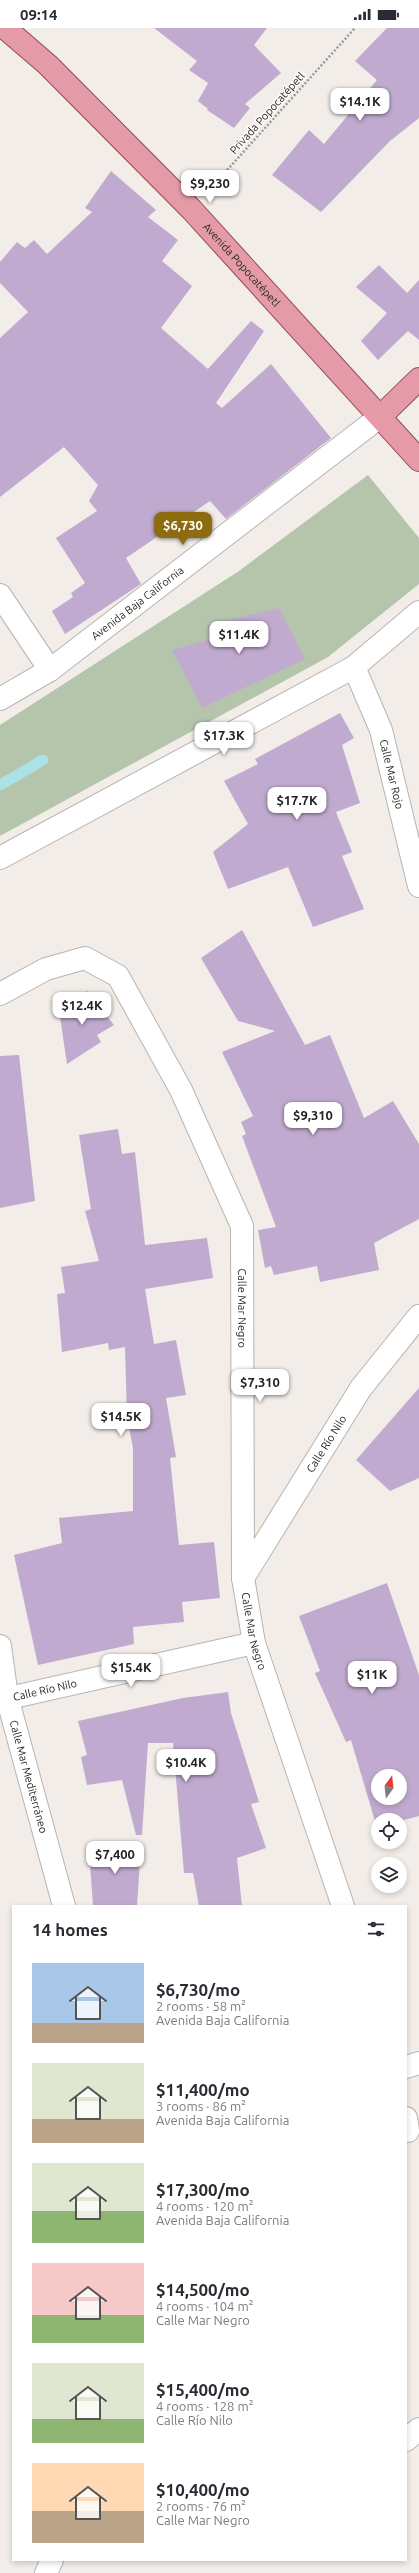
<!DOCTYPE html>
<meta charset="utf-8">
<style>
:root{--surface:#fff;--page:#f2f2f3;--text:#2b2b33;--muted:#7c7c81;--accent:#8d6c0f}
body{margin:0;font-family:Ubuntu,sans-serif;background:var(--page);color:var(--text);height:100vh;display:flex;flex-direction:column;font-size:15px;white-space:nowrap}
*{box-sizing:border-box;margin:0}
p{font-size:13px;color:var(--muted)}
.icon{flex:none;width:22px;height:22px;fill:none;stroke:currentColor;stroke-width:2;stroke-linecap:round;stroke-linejoin:round}
.map{position:relative;flex:1;overflow:hidden}
.side{position:absolute;left:12px;top:1877px;width:395px;height:656px;display:flex;flex-direction:column;background:var(--surface);border-radius:0px;box-shadow:0 2px 6px #0003}
.side>*{flex:none}
.needle{width:26px;rotate:15deg}
.tools{position:absolute;left:371px;top:1741px;display:grid;gap:8px}
.tools a{display:grid;place-items:center;width:36px;height:36px;border-radius:50%;background:var(--surface);box-shadow:0 2px 6px #0003;font-size:20px}
.price{position:absolute;translate:-50% -34px;padding:0 9px;border-radius:8px;background:#fff;color:#222;font-size:13px;line-height:26px;filter:drop-shadow(0 1px 2px #0008)}
.price::after{content:'';position:absolute;left:50%;top:24px;width:12px;height:9px;margin-left:-6px;background:inherit;clip-path:polygon(0 0,100% 0,50% 100%)}
.price.current{background:var(--accent);color:#fff}
ul{padding:0;list-style:none}
li{display:flex;align-items:center;gap:12px;height:100px;padding:0 20px}
li span{display:grid;place-items:center;flex:none;width:112px;height:80px;border-radius:0px;color:#555}
li>.icon{margin-inline-start:auto}
span .icon{width:48px;height:48px;fill:#fffc;stroke-width:1}
li b{font-size:17px}
h2{display:flex;justify-content:space-between;align-items:center;height:48px;padding:0 20px;font-size:17px}
.status{display:flex;justify-content:space-between;align-items:center;height:28px;padding:0 20px;background:var(--surface);direction:ltr}
.status svg{height:11px;fill:currentColor}
.map>svg:first-child{display:block}
.green{fill:#b4c5ac}
.lines{fill:none;stroke-linecap:round;stroke-linejoin:round}
.stream{stroke:#abe2e6;stroke-width:11}
.building{fill:#c1aacf;fill-rule:evenodd}
.minor-casing{stroke:#b8b4b0;stroke-width:24}
.major-casing{stroke:#964753;stroke-width:24}
.path{stroke:#9c9995;stroke-width:2.5;stroke-dasharray:2 2;stroke-linecap:butt}
.minor{stroke:#fff;stroke-width:22}
.major{stroke:#e49ba7;stroke-width:22}
.labels{text-anchor:middle;stroke-width:3;stroke-linejoin:round;paint-order:stroke}
.street-label{font-size:11px;fill:#282725;stroke:#fffbf6}
</style>
<div class="status"><b>09:14</b><svg viewBox="0 0 49 12"><path d="M0 12V9h3v3zM5 12V6h3v6zM10 12V3h3v9zM15 12V0h3v12zM26 1h20v11H26zM47 4h2v5h-2z"/></svg></div>
<div class="map">
<svg width="419" height="2545" viewBox="0 0 419 2545">
<rect width="100%" height="100%" fill="#f2ede9"/>
<!-- green -->
<polygon class="green" points="368,447 419,510 419,556 328,629 0,808 0,697 239,543"/>
<g class="lines">
<!-- stream -->
<polyline class="stream" points="0,757 43,732"/>
</g>
<!-- building -->
<g class="building">
<polygon points="154,0 267,0 254,17 281,45 245,76 250,80 234,100 207,82 208,81 198,73 208,55 189,42 197,33"/>
<polygon points="387,0 419,0 419,90 390,113 321,184 272,147 309,102 324,116 377,52 355,33"/>
<polygon points="111,143 156,182 148,189 178,212 162,233 192,258 161,300 208,341 251,293 264,303 216,375 222,380 271,336 331,410 226,491 210,473 126,530 141,556 65,606 52,583 73,569 71,565 85,555 56,510 97,483 89,473 98,457 64,419 0,469 0,310 28,284 0,255 0,234 17,214 25,220 34,212 47,226 92,184 85,180"/>
<polygon points="379,237 407,265 419,252 419,312 408,303 378,332 361,313 387,285 356,259"/>
<polygon points="279,580 305,631 202,680 172,622 214,610 207,597"/>
<polygon points="340,685 354,710 342,717 360,775 336,784 352,824 342,828 364,881 313,899 288,839 228,861 213,824 248,796 224,753 258,736 255,731"/>
<polygon points="242,902 305,1017 330,1007 364,1090 393,1073 419,1116 419,1191 374,1215 379,1242 320,1254 317,1238 274,1247 271,1238 265,1240 258,1202 276,1199 242,1108 246,1106 241,1094 253,1088 222,1024 275,1003 238,993 201,930"/>
<polygon points="87,963 114,997 97,1007 101,1014 67,1036 59,982"/>
<polygon points="19,1027 35,1173 0,1180 0,1028"/>
<polygon points="118,1101 122,1126 135,1124 145,1217 207,1210 213,1250 145,1261 154,1316 176,1312 186,1367 166,1370 176,1429 170,1430 179,1517 214,1514 220,1570 182,1574 184,1594 133,1599 134,1616 38,1637 14,1527 62,1515 59,1490 133,1483 133,1420 127,1389 125,1319 109,1322 108,1315 62,1324 57,1266 65,1265 61,1239 99,1233 85,1183 91,1181 79,1107"/>
<polygon points="419,1360 419,1450 390,1463 356,1432"/>
<path d="M387 1555 419 1647V1788L400 1793 378 1792 377 1800 351 1712 346 1714 315 1645 320 1643 299 1588ZM378 1748H400V1770H378Z"/>
<polygon points="228,1664 231,1685 259,1774 251,1776 266,1820 237,1830 242,1878 199,1878 193,1845 184,1845 173,1715 148,1715 142,1807 136,1807 122,1752 87,1757 81,1729 87,1727 78,1693 183,1670"/>
<polygon points="141,1816 137,1878 93,1878 89,1821"/>
</g>
<g class="lines">
<defs>
<g id="minor">
<polyline points="0,567 50,642"/>
<path id="s1" d="M354 639 381 702 419 858"/>
<path id="s2" d="M0 671 50 642 381 388"/>
<polyline points="0,830 354,639 419,584"/>
<path id="s3" d="M0 966 46 941 85 930 118 948 181 1062 242 1198 243 1550 254 1615 343 1878"/>
<path id="s4" d="M243 1550 361 1360 419 1288"/>
<path id="s5" d="M0 1618 7 1669 64 1878"/>
<path id="s6" d="M0 1672 254 1615"/>
<polyline points="406,2039 419,2035"/>
<polyline points="406,2090 408,2103"/>
<polyline points="406,2412 419,2401"/>
<polyline points="46,2545 52,2532"/>
</g>
<g id="major">
<path id="s7" d="M5 0 48 37 192 182 419 432"/>
<polyline points="381,388 419,351"/>
</g>
</defs>
<!-- minor casing -->
<use href="#minor" class="minor-casing"/>
<!-- major casing -->
<use href="#major" class="major-casing"/>
<!-- path -->
<polyline class="path" points="211,160 355,0"/>
<!-- minor -->
<use href="#minor" class="minor"/>
<!-- major -->
<use href="#major" class="major"/>
</g>
<g class="labels">
<!-- street labels -->
<g class="street-label">
<text transform="translate(267 85) rotate(-48)" y="4">Privada Popocatépetl</text>
<text dy="4" stroke="none"><textPath href="#s7" startOffset="335">Avenida Popocatépetl</textPath></text>
<text dy="4" stroke="none"><textPath href="#s2" startOffset="168">Avenida Baja California</textPath></text>
<text dy="4" stroke="none"><textPath href="#s1" startOffset="114">Calle Mar Rojo</textPath></text>
<text dy="4" stroke="none"><textPath href="#s3" startOffset="492">Calle Mar Negro</textPath></text>
<text dy="4" stroke="none"><textPath href="#s4" startOffset="158">Calle Río Nilo</textPath></text>
<text dy="4" stroke="none"><textPath href="#s3" startOffset="816">Calle Mar Negro</textPath></text>
<text dy="4" stroke="none"><textPath href="#s6" startOffset="46">Calle Río Nilo</textPath></text>
<text dy="4" stroke="none"><textPath href="#s5" startOffset="134">Calle Mar Mediterráneo</textPath></text>
</g>
</g>
</svg>
<div class="tools">
<a><svg class="needle" viewBox="-14 -14 28 28"><path d="M0-13l5 13h-10z" fill="#e53935"/><path d="M0 13l5-13h-10z" fill="#7c7c81"/></svg></a>
<a><svg class="icon" aria-label="locate" viewBox="0 0 24 24"><circle cx="12" cy="12" r="6"/><path d="M12 2v4M12 18v4M2 12h4M18 12h4"/></svg></a>
<a><svg class="icon" aria-label="layers" viewBox="0 0 24 24"><path d="M12 4l9 5-9 5-9-5zM3 14l9 5 9-5"/></svg></a>
</div>
<b class="price" style="left:360px;top:94px">$14.1K</b>
<b class="price" style="left:210px;top:176px">$9,230</b>
<b class="price current" style="left:183px;top:518px">$6,730</b>
<b class="price" style="left:239px;top:627px">$11.4K</b>
<b class="price" style="left:224px;top:728px">$17.3K</b>
<b class="price" style="left:297px;top:793px">$17.7K</b>
<b class="price" style="left:82px;top:998px">$12.4K</b>
<b class="price" style="left:313px;top:1108px">$9,310</b>
<b class="price" style="left:260px;top:1375px">$7,310</b>
<b class="price" style="left:121px;top:1409px">$14.5K</b>
<b class="price" style="left:131px;top:1660px">$15.4K</b>
<b class="price" style="left:372px;top:1667px">$11K</b>
<b class="price" style="left:186px;top:1755px">$10.4K</b>
<b class="price" style="left:115px;top:1847px">$7,400</b>
<section class="side">
<h2>14 homes<svg class="icon" aria-label="filters" viewBox="0 0 24 24"><path d="M4 7h16M4 17h16"/><circle cx="9" cy="7" r="2"/><circle cx="15" cy="17" r="2"/></svg></h2>
<ul>
<li><span style="background:linear-gradient(#a9c7e8 75%,#b9a48a 0)"><svg class="icon" aria-label="home" viewBox="0 0 24 24"><path d="M3 11l9-7 9 7M6 9v11h12V9"/></svg></span><div><b>$6,730/mo</b><p>2 rooms · 58 m²</p><p>Avenida Baja California</p></div></li>
<li><span style="background:linear-gradient(#dfe7d0 70%,#b9a48a 0)"><svg class="icon" aria-label="home" viewBox="0 0 24 24"><path d="M3 11l9-7 9 7M6 9v11h12V9"/></svg></span><div><b>$11,400/mo</b><p>3 rooms · 86 m²</p><p>Avenida Baja California</p></div></li>
<li><span style="background:linear-gradient(#dfe7d0 60%,#8fb573 0)"><svg class="icon" aria-label="home" viewBox="0 0 24 24"><path d="M3 11l9-7 9 7M6 9v11h12V9"/></svg></span><div><b>$17,300/mo</b><p>4 rooms · 120 m²</p><p>Avenida Baja California</p></div></li>
<li><span style="background:linear-gradient(#f6c9c9 65%,#8fb573 0)"><svg class="icon" aria-label="home" viewBox="0 0 24 24"><path d="M3 11l9-7 9 7M6 9v11h12V9"/></svg></span><div><b>$14,500/mo</b><p>4 rooms · 104 m²</p><p>Calle Mar Negro</p></div></li>
<li><span style="background:linear-gradient(#dfe7d0 70%,#8fb573 0)"><svg class="icon" aria-label="home" viewBox="0 0 24 24"><path d="M3 11l9-7 9 7M6 9v11h12V9"/></svg></span><div><b>$15,400/mo</b><p>4 rooms · 128 m²</p><p>Calle Río Nilo</p></div></li>
<li><span style="background:linear-gradient(#ffd9b3 60%,#b9a48a 0)"><svg class="icon" aria-label="home" viewBox="0 0 24 24"><path d="M3 11l9-7 9 7M6 9v11h12V9"/></svg></span><div><b>$10,400/mo</b><p>2 rooms · 76 m²</p><p>Calle Mar Negro</p></div></li>
</ul>
</section>
</div>
